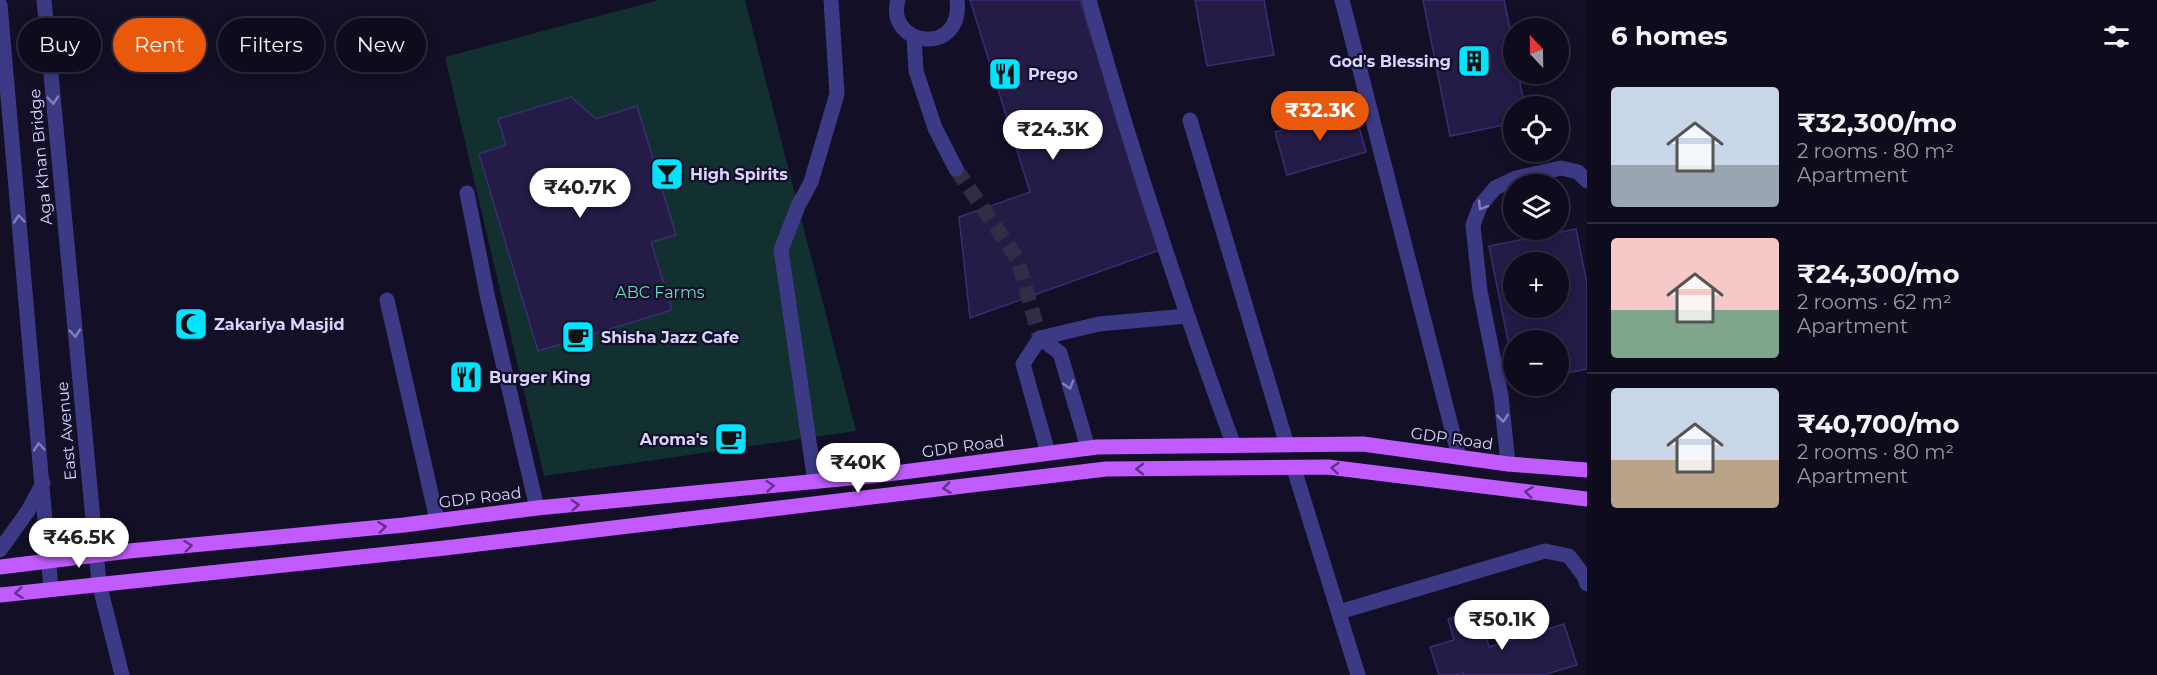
<!DOCTYPE html>
<meta charset="utf-8">
<style>
:root{--surface:#0e0b1c;--page:#1c1929;--text:#f1f3f6;--muted:#9b9ba3;--line:#2e2b3b;--accent:#ea580c}
body{margin:0;font-family:Montserrat,sans-serif;background:var(--page);color:var(--text);height:100vh;display:flex;flex-direction:column;font-size:22px;white-space:nowrap}
*{box-sizing:border-box;margin:0}
p{font-size:20px;color:var(--muted)}
.icon{flex:none;width:33px;height:33px;fill:none;stroke:currentColor;stroke-width:2;stroke-linecap:round;stroke-linejoin:round}
.map{position:relative;flex:1;overflow:hidden}
.details{display:flex;flex-direction:column;background:var(--surface);width:570px}
.details>*{flex:none}
.guide{position:absolute;left:18px;top:18px;width:570px;height:54px;display:flex;gap:12px}
.needle{width:39px;rotate:338deg}
.buttons{position:absolute;left:1503px;top:18px;display:grid;gap:12px}
.buttons a{display:grid;place-items:center;width:66px;height:66px;border-radius:50%;background:var(--surface);box-shadow:0 3px 15px #0003,0 0 0 2px var(--line);font-size:30px}
.price{position:absolute;translate:-50% -51px;padding:0 14px;border-radius:21px;background:#fff;color:#222;font-size:20px;line-height:39px;filter:drop-shadow(0 2px 3px #0008)}
.price::after{content:'';position:absolute;left:50%;top:36px;width:18px;height:14px;margin-left:-9px;background:inherit;clip-path:polygon(0 0,100% 0,50% 100%)}
.price.current{background:var(--accent);color:#fff}
ul{padding:0;list-style:none}
li{display:flex;align-items:center;gap:18px;height:150px;padding:0 24px}
li+li{border-top:2px solid var(--line)}
li span{display:grid;place-items:center;flex:none;width:168px;height:120px;border-radius:6px;color:#555}
li>.icon{margin-inline-start:auto}
span .icon{width:72px;height:72px;fill:#fffc;stroke-width:1}
li b{font-size:26px}
h2{display:flex;justify-content:space-between;align-items:center;height:72px;padding:0 24px;font-size:26px}
.pill{padding:0 21px;border-radius:27px;background:var(--surface);box-shadow:0 3px 15px #0003,0 0 0 2px var(--line);font-size:21px;line-height:54px}
.pill.current{background:var(--accent);color:#fff}
main{display:flex;flex:1;min-height:0}
.map>svg:first-child{display:block}
.green{fill:#12302f}
.building{fill:#241b47;stroke:#3b2d73;stroke-width:1.5;fill-rule:evenodd}
.lines{fill:none;stroke-linecap:round;stroke-linejoin:round}
.minor-tunnel{stroke:#312d47;stroke-width:15;stroke-dasharray:15 8;stroke-linecap:butt}
.minor{stroke:#3d3a85;stroke-width:15}
.major{stroke:#c25bff;stroke-width:15}
.oneway{stroke:#837fbc}
.oneway2{stroke:#623188}
.labels{text-anchor:middle;stroke-width:4.5;stroke-linejoin:round;paint-order:stroke}
.poi-label{font-size:16px;font-weight:bold;fill:#d9d4ff;stroke:#130f26;text-anchor:start}
.street-label{font-size:16px;fill:#d9d4ff;stroke:#130f26}
.park-label{font-size:16px;fill:#5fe0c0;stroke:#130f26}
</style>
<main>
<div class="map">
<svg width="1587" height="675" viewBox="0 0 1587 675">
<rect width="100%" height="100%" fill="#130f26"/>
<!-- green -->
<polygon class="green" points="659,0 745,0 856,431 544,476 445,57"/>
<!-- building -->
<g class="building">
<polygon points="970,0 1080,0 1160,250 970,318 959,217 1030,192"/>
<polygon points="1195,0 1264,0 1274,55 1207,66"/>
<polygon points="1423,0 1504,0 1514,48 1514,74 1518,74 1525,106 1514,106 1514,123 1450,136"/>
<polygon points="571,97 596,119 637,106 676,235 651,242 672,310 538,351 479,154 506,145 498,119"/>
<polygon points="1354,109 1366,152 1287,175 1275,132"/>
<path d="M1576 229 1587 283V369L1558 375V340H1514V371L1489 246ZM1514 262H1558V308H1514Z"/>
<polygon points="1478,610 1489,647 1564,624 1577,665 1543,675 1463,675 1463,673 1455,675 1439,675 1430,647 1454,640 1448,619"/>
</g>
<g class="lines">
<!-- minor-tunnel -->
<polyline class="minor-tunnel" points="956,169 1017,258 1040,338"/>
<!-- minor -->
<g class="minor">
<polyline points="44,0 99,583 122,675"/>
<path d="M898 0C885 47 964 57 957 0"/>
<path d="M1089 0C1131 151 1180 299 1234 446"/>
<polyline points="1342,0 1459,457"/>
<polyline points="0,5 51,589"/>
<polyline points="914,37 916,71 935,128 956,169"/>
<polyline points="1190,120 1287,445"/>
<polyline points="467,193 488,299 537,508"/>
<polyline points="387,300 437,520"/>
<polyline points="1040,338 1060,353 1088,448"/>
<polyline points="1048,453 1023,364 1040,338 1099,324 1187,316"/>
<polyline points="1508,464 1501,396 1480,291 1473,225 1480,206 1495,188 1516,178 1561,168 1578,172 1587,181"/>
<polyline points="1294,469 1358,675"/>
<polyline points="815,482 781,250 798,206 811,182 837,94 831,0"/>
<polyline points="0,550 28,511 43,483"/>
<polyline points="1339,612 1545,551 1569,556 1584,576 1587,584"/>
</g>
<!-- major -->
<g class="major">
<polyline points="0,567 129,551 404,525 537,508 872,476 1097,447 1363,444 1508,464 1587,470"/>
<polyline points="0,595 445,548 1106,469 1328,467 1587,499"/>
</g>
</g>
<!-- one-way arrows -->
<defs><path id="oneway-chevron" d="M-2-3.5L2.5 0L-2 3.5" fill="none" stroke-width="1.6" stroke-linecap="round" stroke-linejoin="round" transform="scale(1.5)"/></defs>
<g class="oneway">
<use href="#oneway-chevron" transform="translate(53 100) rotate(85)"/>
<use href="#oneway-chevron" transform="translate(1482 206) rotate(121)"/>
<use href="#oneway-chevron" transform="translate(19 219) rotate(-95)"/>
<use href="#oneway-chevron" transform="translate(75 333) rotate(85)"/>
<use href="#oneway-chevron" transform="translate(1069 385) rotate(73)"/>
<use href="#oneway-chevron" transform="translate(1503 418) rotate(84)"/>
<use href="#oneway-chevron" transform="translate(39 447) rotate(-95)"/>
</g>
<g class="oneway2">
<use href="#oneway-chevron" transform="translate(1335 468) rotate(-175)"/>
<use href="#oneway-chevron" transform="translate(1140 469) rotate(180)"/>
<use href="#oneway-chevron" transform="translate(770 486) rotate(-5)"/>
<use href="#oneway-chevron" transform="translate(947 488) rotate(173)"/>
<use href="#oneway-chevron" transform="translate(1529 492) rotate(-173)"/>
<use href="#oneway-chevron" transform="translate(575 505) rotate(-5)"/>
<use href="#oneway-chevron" transform="translate(382 527) rotate(-6)"/>
<use href="#oneway-chevron" transform="translate(188 546) rotate(-6)"/>
<use href="#oneway-chevron" transform="translate(19 593) rotate(173)"/>
</g>
<!-- icons -->
<defs>
<symbol id="building-square" viewBox="-11 -11 22 22"><rect x="-9" y="-9" width="18" height="18" rx="4" fill="#00e5ff" stroke="#130f26"/><path d="M-4-6H4V6H1V3H-1V6H-4ZM-2.5-4.3h1.7v1.8h-1.7ZM.8-4.3h1.7v1.8H.8ZM-2.5-1h1.7V.8h-1.7ZM.8-1h1.7V.8H.8Z" fill="#111"/></symbol>
<symbol id="restaurant-square" viewBox="-11 -11 22 22"><rect x="-9" y="-9" width="18" height="18" rx="4" fill="#00e5ff" stroke="#130f26"/><path d="M-5-6h1v4h1v-4h1v4h1v-4h1v5L-1.5 .5V6h-2V.5L-5-1ZM5-6V6H3V1.5H1.5Q1.5-4 5-6Z" fill="#111"/></symbol>
<symbol id="bar-square" viewBox="-11 -11 22 22"><rect x="-9" y="-9" width="18" height="18" rx="4" fill="#00e5ff" stroke="#130f26"/><path d="M-6-5H6L.8 .8V4.5H3.5V6h-7V4.5H-.8V.8Z" fill="#111"/></symbol>
<symbol id="mosque-square" viewBox="-11 -11 22 22"><rect x="-9" y="-9" width="18" height="18" rx="4" fill="#00e5ff" stroke="#130f26"/><path d="M3.5-4.9A6 6 0 1 0 3.5 4.9A5 5 0 1 1 3.5-4.9Z" fill="#111"/></symbol>
<symbol id="cafe-square" viewBox="-11 -11 22 22"><rect x="-9" y="-9" width="18" height="18" rx="4" fill="#00e5ff" stroke="#130f26"/><path d="M-5.5-4.5H6V0H3Q3 3.5 0 3.5H-2.5Q-5.5 3.5-5.5 0ZM3-3.2v2h1.7v-2ZM-6 4.5H4V6H-6Z" fill="#111"/></symbol>
</defs>
<g fill-rule="evenodd">
<use href="#building-square" x="1455" y="42" width="38" height="38"/>
<use href="#restaurant-square" x="986" y="55" width="38" height="38"/>
<use href="#bar-square" x="648" y="155" width="38" height="38"/>
<use href="#mosque-square" x="172" y="305" width="38" height="38"/>
<use href="#cafe-square" x="559" y="318" width="38" height="38"/>
<use href="#restaurant-square" x="447" y="358" width="38" height="38"/>
<use href="#cafe-square" x="712" y="420" width="38" height="38"/>
</g>
<g class="labels">
<!-- poi labels -->
<g class="poi-label">
<text x="1451" y="67" text-anchor="end">God's Blessing</text>
<text x="1028" y="80">Prego</text>
<text x="690" y="180">High Spirits</text>
<text x="214" y="330">Zakariya Masjid</text>
<text x="601" y="343">Shisha Jazz Cafe</text>
<text x="489" y="383">Burger King</text>
<text x="708" y="445" text-anchor="end">Aroma's</text>
</g>
<!-- street labels -->
<g class="street-label">
<text transform="translate(40 157) rotate(-95)" y="6">Aga Khan Bridge</text>
<text transform="translate(66 431) rotate(-95)" y="6">East Avenue</text>
<text transform="translate(1452 438) rotate(8)" y="6">GDP Road</text>
<text transform="translate(963 446) rotate(-8)" y="6">GDP Road</text>
<text transform="translate(480 497) rotate(-7)" y="6">GDP Road</text>
</g>
<!-- park labels -->
<g class="park-label">
<text x="660" y="298">ABC Farms</text>
</g>
</g>
</svg>
<div class="buttons">
<a><svg class="needle" viewBox="-14 -14 28 28"><path d="M0-13l5 13h-10z" fill="#e53935"/><path d="M0 13l5-13h-10z" fill="#9b9ba3"/></svg></a>
<a><svg class="icon" aria-label="locate" viewBox="0 0 24 24"><circle cx="12" cy="12" r="6"/><path d="M12 2v4M12 18v4M2 12h4M18 12h4"/></svg></a>
<a><svg class="icon" aria-label="layers" viewBox="0 0 24 24"><path d="M12 4l9 5-9 5-9-5zM3 14l9 5 9-5"/></svg></a>
<a>+</a>
<a>−</a>
</div>
<b class="price current" style="left:1320px;top:142px">₹32.3K</b>
<b class="price" style="left:1053px;top:161px">₹24.3K</b>
<b class="price" style="left:580px;top:219px">₹40.7K</b>
<b class="price" style="left:858px;top:494px">₹40K</b>
<b class="price" style="left:79px;top:569px">₹46.5K</b>
<b class="price" style="left:1502px;top:651px">₹50.1K</b>
<div class="guide">
<a class="pill">Buy</a>
<a class="pill current">Rent</a>
<a class="pill">Filters</a>
<a class="pill">New</a>
</div>
</div>
<section class="details">
<h2>6 homes<svg class="icon" aria-label="filters" viewBox="0 0 24 24"><path d="M4 7h16M4 17h16"/><circle cx="9" cy="7" r="2"/><circle cx="15" cy="17" r="2"/></svg></h2>
<ul>
<li><span style="background:linear-gradient(#c9d6e8 65%,#9aa5b1 0)"><svg class="icon" aria-label="home" viewBox="0 0 24 24"><path d="M3 11l9-7 9 7M6 9v11h12V9"/></svg></span><div><b>₹32,300/mo</b><p>2 rooms · 80 m²</p><p>Apartment</p></div></li>
<li><span style="background:linear-gradient(#f6c9c9 60%,#7fa58c 0)"><svg class="icon" aria-label="home" viewBox="0 0 24 24"><path d="M3 11l9-7 9 7M6 9v11h12V9"/></svg></span><div><b>₹24,300/mo</b><p>2 rooms · 62 m²</p><p>Apartment</p></div></li>
<li><span style="background:linear-gradient(#c9d6e8 60%,#b9a48a 0)"><svg class="icon" aria-label="home" viewBox="0 0 24 24"><path d="M3 11l9-7 9 7M6 9v11h12V9"/></svg></span><div><b>₹40,700/mo</b><p>2 rooms · 80 m²</p><p>Apartment</p></div></li>
</ul>
</section>
</main>
